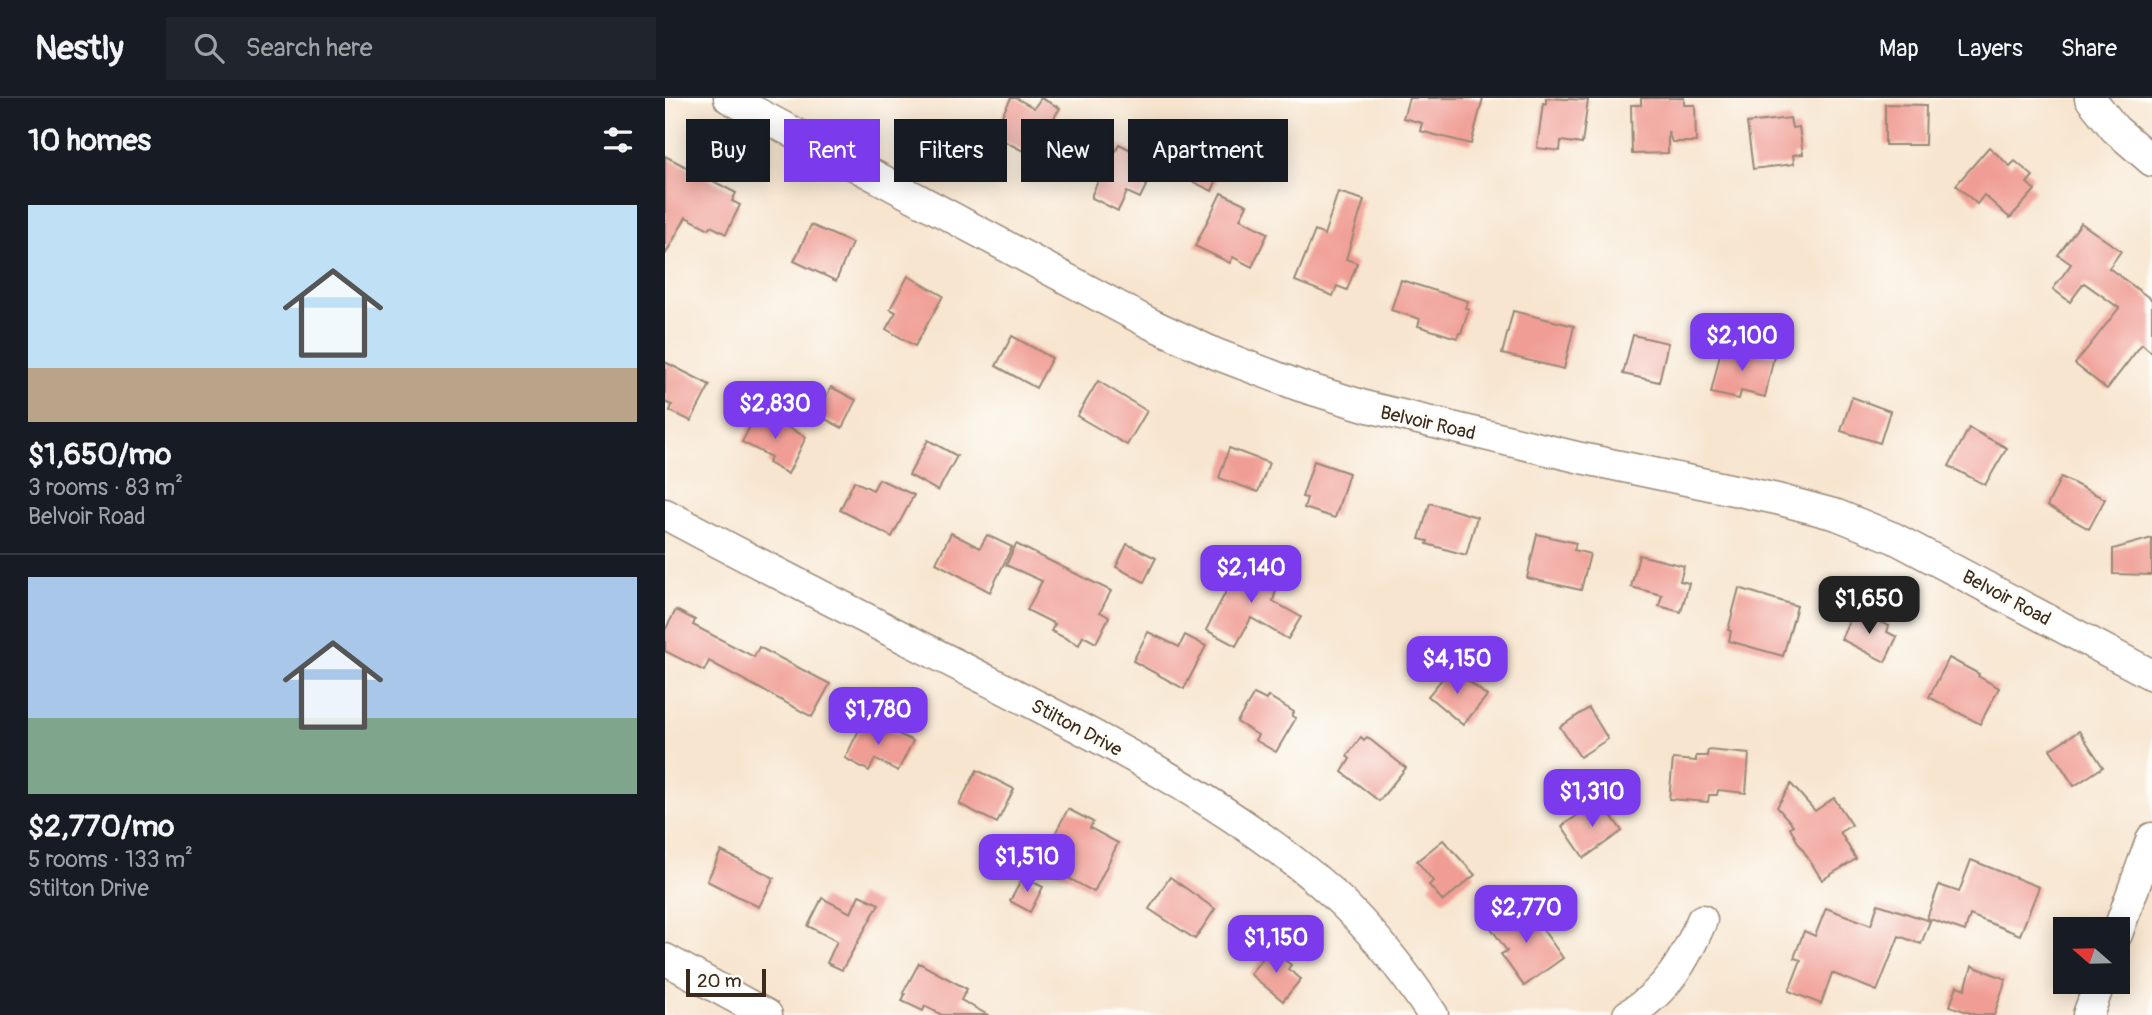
<!DOCTYPE html>
<meta charset="utf-8">
<style>
:root{--surface:#171b24;--page:#20242c;--text:#f1f3f6;--muted:#9ea1a6;--line:#363941;--accent:#7c3aed}
body{margin:0;font-family:Pangolin,sans-serif;background:var(--page);color:var(--text);height:100vh;display:flex;flex-direction:column;font-size:26px;white-space:nowrap}
*{box-sizing:border-box;margin:0}
p{font-size:23px;color:var(--muted)}
.icon{flex:none;width:38px;height:38px;fill:none;stroke:currentColor;stroke-width:2;stroke-linecap:round;stroke-linejoin:round}
.map{position:relative;flex:1;overflow:hidden}
.sheet{display:flex;flex-direction:column;background:var(--surface);width:665px}
.sheet>*{flex:none}
.guide{position:absolute;left:21px;top:21px;width:665px;height:63px;display:flex;gap:14px}
.needle{width:46px;rotate:290deg}
.controls{position:absolute;left:1388px;top:819px;display:grid;gap:14px}
.controls a{display:grid;place-items:center;width:77px;height:77px;border-radius:0px;background:var(--surface);box-shadow:0 4px 18px #0003;font-size:35px}
.scale{position:absolute;left:21px;bottom:18px;width:80px;box-sizing:border-box;padding-left:7px;border:4px solid #3b2a1e;border-top:0;font-size:19px;line-height:24px;white-space:nowrap;color:#3b2a1e;-webkit-text-stroke:5px #fdfcf7;paint-order:stroke}
.price{position:absolute;translate:-50% -60px;padding:0 16px;border-radius:14px;background:var(--accent);color:#fff;font-size:23px;line-height:46px;filter:drop-shadow(0 2px 4px #0008)}
.price::after{content:'';position:absolute;left:50%;top:42px;width:21px;height:16px;margin-left:-10px;background:inherit;clip-path:polygon(0 0,100% 0,50% 100%)}
.price.on{background:#222;color:#fff}
ul{padding:0;list-style:none}
li{display:grid;align-content:center;gap:14px;height:371px;padding:0 28px}
li+li{border-top:2px solid var(--line)}
li span{display:grid;place-items:center;height:217px;border-radius:0px;color:#555}
li>.icon{margin-inline-start:auto}
span .icon{width:126px;height:126px;fill:#fffc;stroke-width:1}
li b{font-size:30px}
h2{display:flex;justify-content:space-between;align-items:center;height:84px;padding:0 28px;font-size:30px}
.chip{padding:0 24px;border-radius:0px;background:var(--surface);box-shadow:0 4px 18px #0003;font-size:24px;line-height:63px}
.chip.on{background:var(--accent);color:#fff}
header{display:flex;align-items:center;gap:42px;box-sizing:border-box;height:98px;padding:0 35px;background:var(--surface);border-bottom:2px solid var(--line)}
header strong{font-size:33px}
nav{display:flex;gap:38px;margin-inline-start:auto;font-size:24px}
.search{width:490px;height:63px;background:var(--page);display:flex;align-items:center;gap:18px;box-sizing:border-box;padding:0 24px;border-radius:0px;color:var(--muted);font-size:26px}
main{display:flex;flex:1;min-height:0}
.map>svg:first-child{display:block}
.building{fill:#f09e95}
.lines{fill:none;stroke-linecap:round;stroke-linejoin:round}
.minor-casing{stroke:#998876;stroke-width:33}
.minor{stroke:#fff;stroke-width:30}
.labels{text-anchor:middle;stroke-width:6;stroke-linejoin:round;paint-order:stroke}
.street-label{font-size:19px;fill:#3b2a1e;stroke:#fdfcf7}
</style>
<header>
<strong>Nestly</strong>
<div class="search"><svg class="icon" aria-label="search" viewBox="0 0 24 24"><circle cx="10" cy="10" r="6"/><path d="M15 15l6 6"/></svg>Search here</div>
<nav><a>Map</a><a>Layers</a><a>Share</a></nav>
</header>
<main>
<section class="sheet">
<h2>10 homes<svg class="icon" aria-label="filters" viewBox="0 0 24 24"><path d="M4 7h16M4 17h16"/><circle cx="9" cy="7" r="2"/><circle cx="15" cy="17" r="2"/></svg></h2>
<ul>
<li><span style="background:linear-gradient(#bfe0f5 75%,#b9a48a 0)"><svg class="icon" aria-label="home" viewBox="0 0 24 24"><path d="M3 11l9-7 9 7M6 9v11h12V9"/></svg></span><div><b>$1,650/mo</b><p>3 rooms · 83 m²</p><p>Belvoir Road</p></div></li>
<li><span style="background:linear-gradient(#a9c7e8 65%,#7fa58c 0)"><svg class="icon" aria-label="home" viewBox="0 0 24 24"><path d="M3 11l9-7 9 7M6 9v11h12V9"/></svg></span><div><b>$2,770/mo</b><p>5 rooms · 133 m²</p><p>Stilton Drive</p></div></li>
</ul>
</section>
<div class="map">
<svg width="1487" height="917" viewBox="0 0 1487 917">
<rect width="100%" height="100%" fill="#fdfcf7"/>
<filter id="ink" filterUnits="userSpaceOnUse"><feTurbulence type="fractalNoise" baseFrequency=".0143" numOctaves="2"/><feDisplacementMap in="SourceGraphic" scale="14" xChannelSelector="R" yChannelSelector="G"/><feConvolveMatrix kernelMatrix="1 2 1 2 8 2 1 2 1" color-interpolation-filters="sRGB"/></filter>
<filter id="wash" filterUnits="userSpaceOnUse"><feTurbulence type="fractalNoise" baseFrequency=".00686" numOctaves="4" result="noise"/><feDisplacementMap in="SourceGraphic" scale="28" xChannelSelector="R" yChannelSelector="G"/><feGaussianBlur stdDeviation="1.57" result="paint"/><feColorMatrix in="noise" values="0 0 0 0 0 0 0 0 0 0 0 0 0 0 0 0 0 1.4 0 .05"/><feComposite in="paint" operator="in"/></filter>
<g filter="url(#wash)">
<rect width="100%" height="100%" fill="#f7e5cf"/>
<g id="blocks">
<!-- building -->
<g class="building">
<polygon points="346,0 351,0 369,10 376,0 395,10 389,20 398,25 382,57 366,48 362,55 327,37"/>
<polygon points="744,0 818,0 806,46 755,33 757,25 738,20"/>
<polygon points="881,0 923,2 917,46 896,43 895,53 872,50 878,5 881,6"/>
<polygon points="976,0 1019,0 1019,7 1030,7 1031,44 1007,44 1003,33 1003,55 967,56 966,7 976,7"/>
<polygon points="1220,6 1261,7 1260,47 1220,47"/>
<polygon points="1125,20 1127,30 1134,29 1138,56 1128,57 1129,66 1088,71 1082,25"/>
<polygon points="505,37 545,56 544,58 559,65 547,93 491,66"/>
<polygon points="454,46 492,65 475,100 462,94 453,113 427,100 427,96 436,77 431,75 445,49 451,53"/>
<polygon points="1324,49 1345,68 1350,63 1368,78 1362,85 1370,92 1345,120 1319,97 1312,106 1291,87"/>
<polygon points="0,58 71,95 67,103 75,107 61,136 46,128 44,131 21,119 0,157"/>
<polygon points="673,94 699,102 681,161 692,165 682,192 672,188 668,198 630,183 650,133 659,137"/>
<polygon points="556,95 582,107 575,121 603,135 587,169 568,159 565,165 530,148"/>
<polygon points="1416,125 1456,153 1444,170 1487,202 1487,255 1477,246 1442,291 1410,266 1454,210 1419,185 1405,204 1388,191 1406,166 1393,157"/>
<polygon points="146,127 187,145 171,183 129,163"/>
<polygon points="243,178 278,198 250,248 221,231 231,214 225,211"/>
<polygon points="736,182 803,203 800,210 804,211 796,235 794,235 792,240 753,228 755,221 726,212"/>
<polygon points="848,213 909,228 899,271 837,256"/>
<polygon points="968,237 1003,245 994,284 958,276"/>
<polygon points="347,238 387,260 371,290 331,268"/>
<polygon points="1057,247 1109,258 1100,299 1076,293 1074,301 1046,295"/>
<polygon points="0,264 45,287 26,323 5,313 7,307 0,304"/>
<polygon points="433,283 482,313 462,347 412,318"/>
<polygon points="166,289 191,302 177,330 151,316"/>
<polygon points="1187,299 1225,313 1215,345 1176,333"/>
<polygon points="93,313 141,339 123,376 103,365 106,359 77,344"/>
<polygon points="1304,330 1342,350 1320,387 1284,368"/>
<polygon points="263,342 292,358 273,393 244,377"/>
<polygon points="564,350 604,365 593,394 554,380"/>
<polygon points="649,363 684,375 670,420 639,410 642,400 637,399"/>
<polygon points="1396,379 1440,401 1424,431 1382,408"/>
<polygon points="214,381 249,397 227,439 175,412 189,383 208,392"/>
<polygon points="765,405 812,419 801,457 762,446 763,443 754,441"/>
<polygon points="286,435 315,450 322,437 347,449 325,494 271,465"/>
<polygon points="872,436 911,445 909,452 925,456 916,492 862,480"/>
<polygon points="1487,440 1487,477 1448,476 1448,451"/>
<polygon points="351,446 446,493 435,514 444,519 431,545 418,538 414,547 386,533 390,526 362,512 377,483 341,467"/>
<polygon points="462,446 491,460 479,484 451,469"/>
<polygon points="974,457 1019,468 1015,483 1024,485 1016,514 994,508 997,497 966,489"/>
<polygon points="573,463 616,475 608,503 636,519 623,541 586,520 571,548 541,532 565,486"/>
<polygon points="1074,490 1132,508 1118,558 1064,543 1066,533 1063,532"/>
<polygon points="11,512 30,522 28,527 89,559 94,549 165,586 147,619 44,563 39,573 0,553 0,532"/>
<polygon points="1189,512 1224,528 1222,534 1232,539 1220,564 1176,541"/>
<polygon points="483,534 514,549 520,537 541,548 519,591 468,563"/>
<polygon points="1284,560 1314,576 1313,578 1334,590 1315,626 1264,599"/>
<polygon points="787,569 822,598 798,627 763,598"/>
<polygon points="589,596 601,602 603,598 629,614 627,618 631,620 611,654 590,642 593,637 572,624"/>
<polygon points="924,610 943,641 915,659 895,629"/>
<polygon points="200,620 248,643 233,673 210,661 204,673 180,660"/>
<polygon points="1414,633 1438,669 1409,688 1385,651"/>
<polygon points="696,639 699,642 702,639 741,670 714,703 677,674 685,661 682,658"/>
<polygon points="1043,652 1084,656 1081,695 1053,692 1052,697 1044,697 1043,704 1004,701 1008,661 1031,663 1031,658 1042,658"/>
<polygon points="312,672 349,691 332,725 294,706"/>
<polygon points="1126,686 1150,713 1169,700 1187,727 1175,734 1191,761 1157,782 1131,741 1125,729 1128,727 1112,709"/>
<polygon points="935,702 957,733 919,760 897,728"/>
<polygon points="403,711 428,724 425,730 453,745 429,794 375,764"/>
<polygon points="778,742 810,777 778,803 764,787 768,783 752,763"/>
<polygon points="56,753 109,780 94,809 42,783"/>
<polygon points="1306,762 1374,789 1355,837 1305,817 1300,833 1262,820 1274,787 1294,794"/>
<polygon points="358,779 378,789 365,814 345,803"/>
<polygon points="505,779 550,811 530,841 484,811"/>
<polygon points="194,797 214,806 177,872 162,865 172,843 143,828 157,800 186,815"/>
<polygon points="860,806 898,860 859,888 836,856 842,853 826,830"/>
<polygon points="1213,806 1265,823 1256,846 1234,838 1212,893 1167,875 1156,906 1124,893 1136,862 1129,860 1139,833 1150,838 1161,810 1206,827"/>
<polygon points="605,851 626,867 623,871 636,881 618,903 585,876"/>
<polygon points="254,865 302,891 296,902 323,917 277,917 260,908 258,913 237,903 240,896 238,895"/>
<polygon points="1307,868 1341,881 1329,917 1311,917 1285,908 1292,888 1300,891"/>
</g>
</g>
</g>
<g filter="url(#ink)">
<use href="#blocks" fill-opacity="0" stroke="#998876" stroke-width="2"/>
<g class="lines">
<defs>
<g id="minor">
<polyline points="64,0 486,226 551,256 635,288 703,309 916,360 1112,401 1172,417 1229,440 1487,577"/>
<polyline points="1425,0 1450,31 1487,63"/>
<path d="M0 416C104 472 210 525 316 579 434 639 567 706 667 795 705 830 739 873 768 917"/>
<polyline points="1452,836 1487,740"/>
<polyline points="0,861 102,917"/>
<path d="M963 917C1003 892 1019 864 1037 822"/>
<polyline points="1423,917 1435,884"/>
</g>
</defs>
<!-- minor casing -->
<use href="#minor" class="minor-casing"/>
<!-- minor -->
<use href="#minor" class="minor"/>
</g>
</g>
<g class="labels">
<!-- street labels -->
<g class="street-label">
<text transform="translate(763 324) rotate(13)" y="7">Belvoir Road</text>
<text transform="translate(1342 499) rotate(28)" y="7">Belvoir Road</text>
<text transform="translate(412 629) rotate(28)" y="7">Stilton Drive</text>
</g>
</g>
</svg>
<div class="controls">
<a><svg class="needle" viewBox="-14 -14 28 28"><path d="M0-13l5 13h-10z" fill="#e53935"/><path d="M0 13l5-13h-10z" fill="#9ea1a6"/></svg></a>
</div>
<div class="scale">20 m</div>
<b class="price" style="left:1077px;top:275px">$2,100</b>
<b class="price" style="left:110px;top:343px">$2,830</b>
<b class="price" style="left:586px;top:507px">$2,140</b>
<b class="price on" style="left:1204px;top:538px">$1,650</b>
<b class="price" style="left:792px;top:598px">$4,150</b>
<b class="price" style="left:213px;top:649px">$1,780</b>
<b class="price" style="left:927px;top:731px">$1,310</b>
<b class="price" style="left:362px;top:796px">$1,510</b>
<b class="price" style="left:861px;top:847px">$2,770</b>
<b class="price" style="left:611px;top:877px">$1,150</b>
<div class="guide">
<a class="chip">Buy</a>
<a class="chip on">Rent</a>
<a class="chip">Filters</a>
<a class="chip">New</a>
<a class="chip">Apartment</a>
</div>
</div>
</main>
